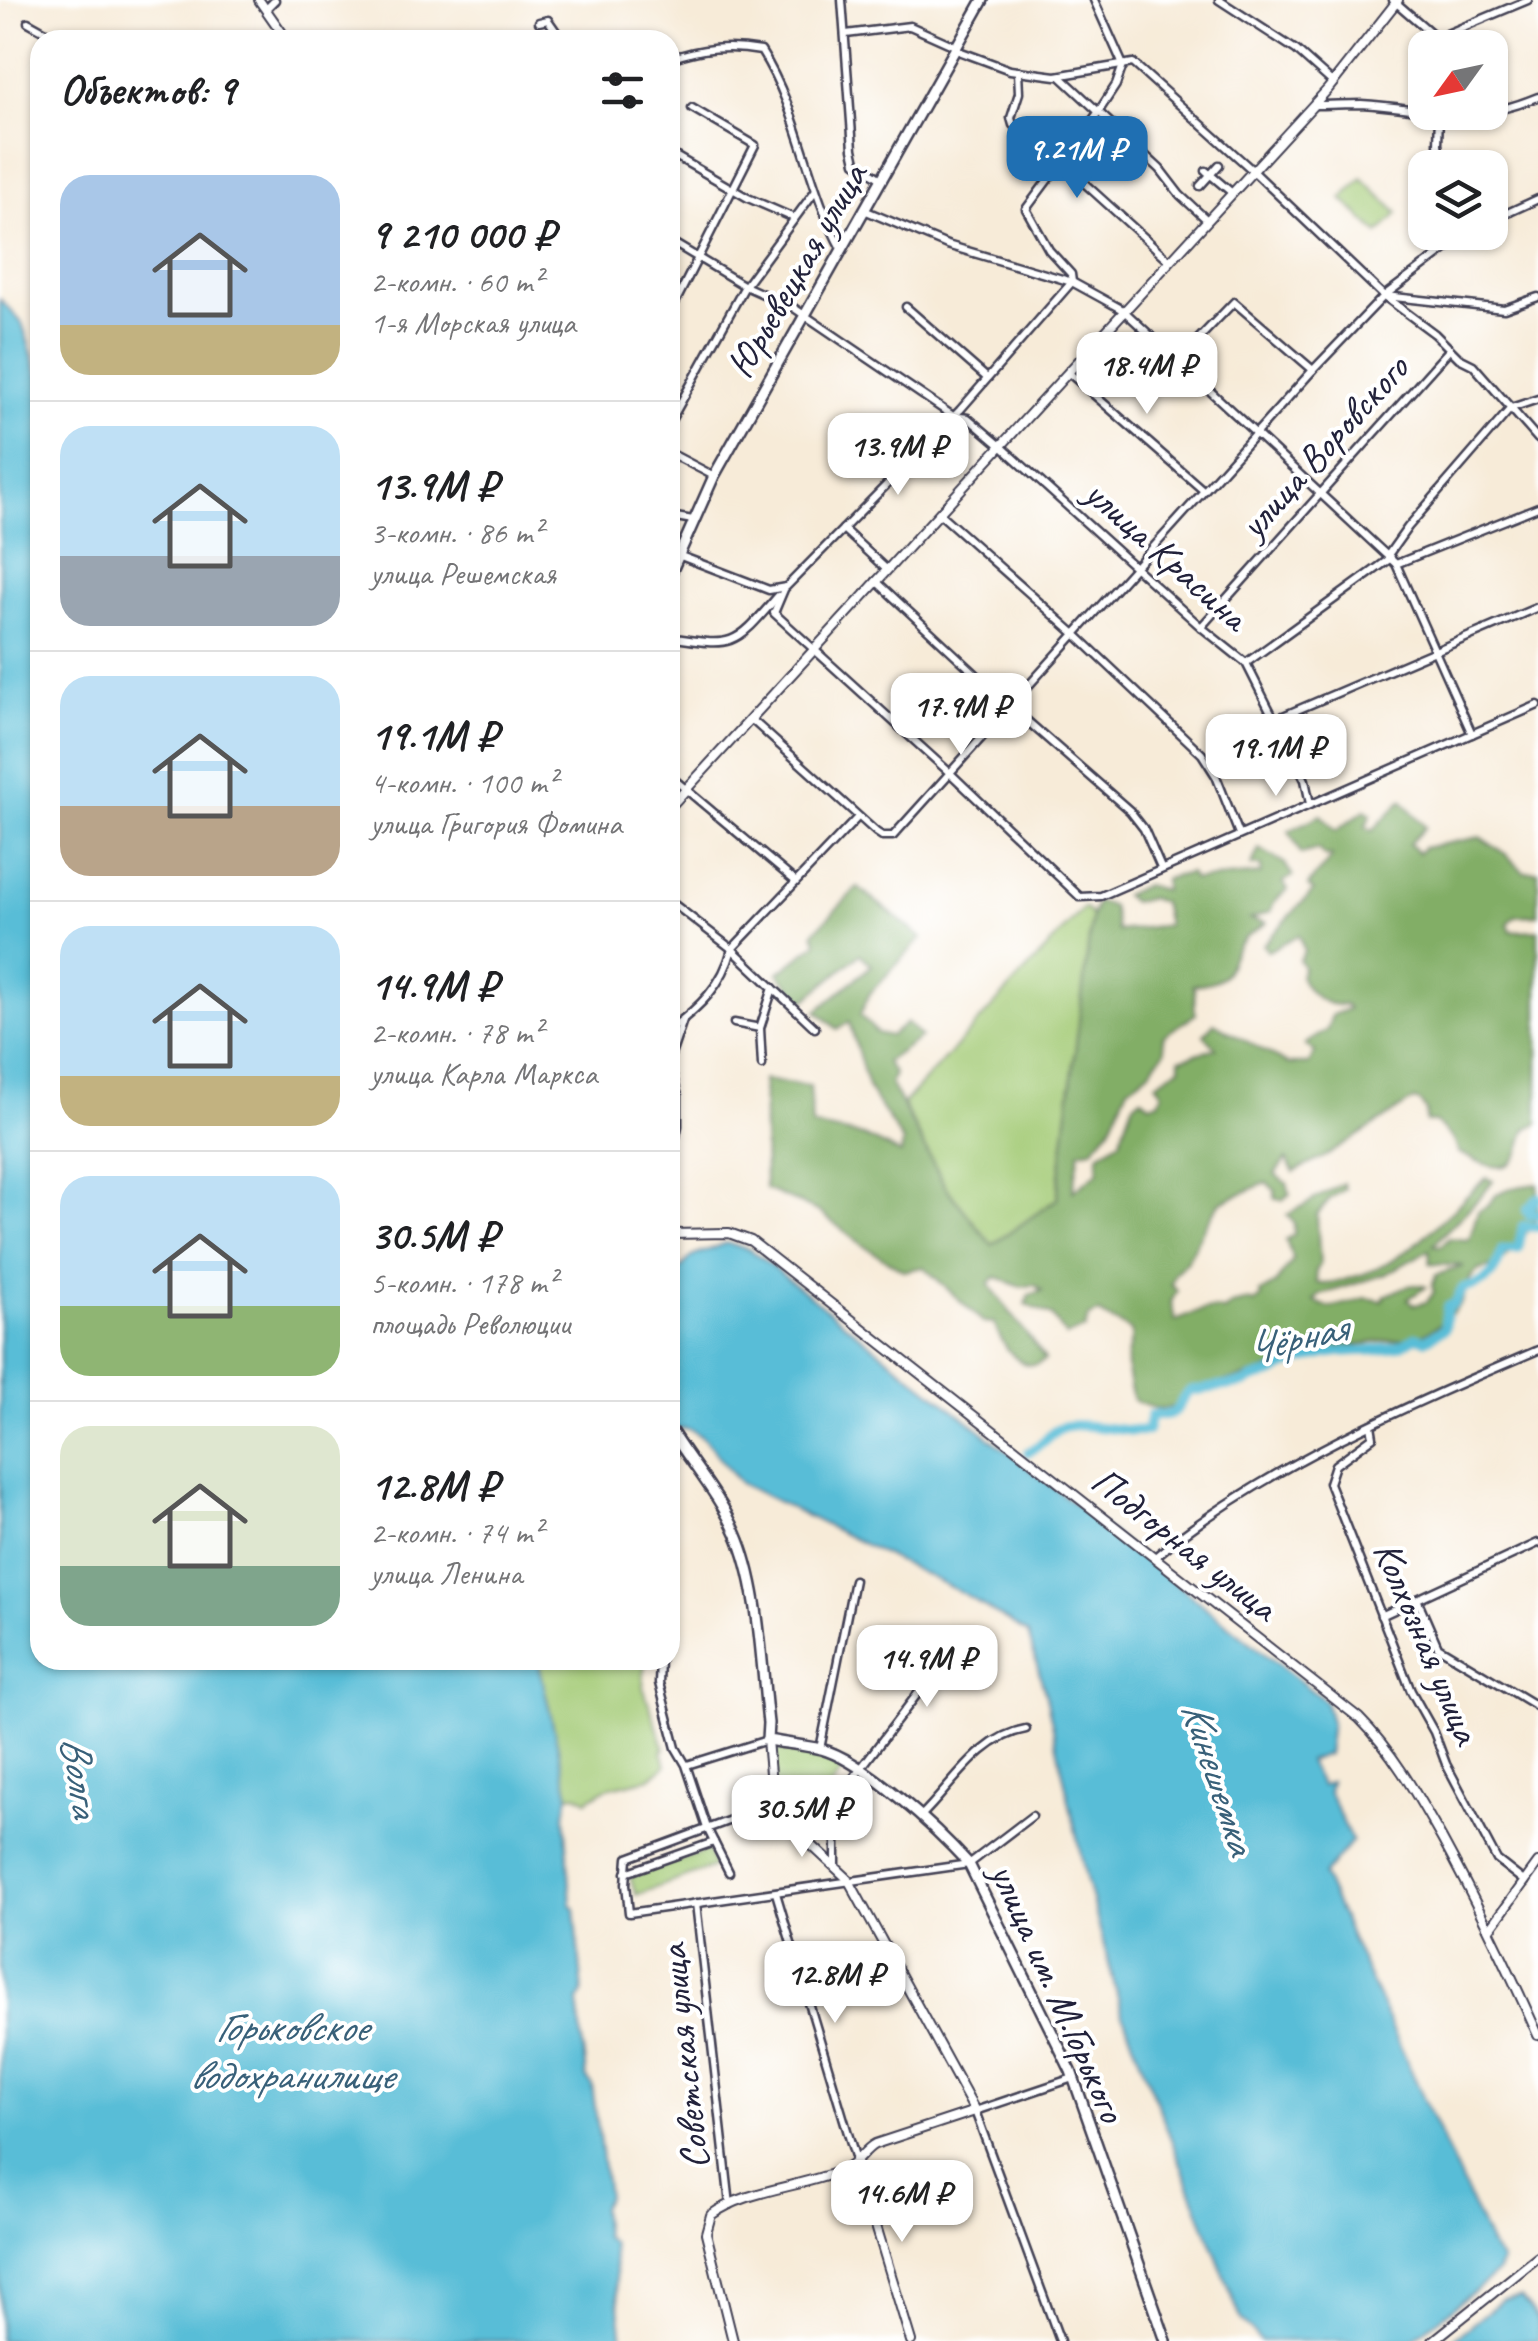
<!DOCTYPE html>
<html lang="ru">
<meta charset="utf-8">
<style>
:root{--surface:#fff;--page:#f2f2f2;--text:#202124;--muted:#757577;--line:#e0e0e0;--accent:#1f6fb2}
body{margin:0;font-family:Caveat,sans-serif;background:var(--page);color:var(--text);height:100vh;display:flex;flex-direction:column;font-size:38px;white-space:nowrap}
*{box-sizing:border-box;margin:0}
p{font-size:32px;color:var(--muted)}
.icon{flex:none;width:55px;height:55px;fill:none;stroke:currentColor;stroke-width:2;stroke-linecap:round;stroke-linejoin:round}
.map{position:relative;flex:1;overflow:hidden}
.details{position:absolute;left:30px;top:30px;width:650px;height:1640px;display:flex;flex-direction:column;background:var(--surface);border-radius:30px;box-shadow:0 2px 8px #0004}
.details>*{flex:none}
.needle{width:65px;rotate:237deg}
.tools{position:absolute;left:1408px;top:30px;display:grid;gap:20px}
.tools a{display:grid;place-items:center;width:100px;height:100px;border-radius:20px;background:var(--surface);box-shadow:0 2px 8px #0004;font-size:50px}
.price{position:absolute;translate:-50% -85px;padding:0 22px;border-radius:20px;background:#fff;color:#222;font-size:32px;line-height:65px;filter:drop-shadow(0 2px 5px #0008)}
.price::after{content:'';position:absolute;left:50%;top:60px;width:30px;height:22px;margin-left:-15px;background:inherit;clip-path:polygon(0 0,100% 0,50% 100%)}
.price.on{background:var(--accent);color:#fff}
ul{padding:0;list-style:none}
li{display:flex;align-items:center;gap:30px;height:250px;padding:0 30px}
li+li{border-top:2px solid var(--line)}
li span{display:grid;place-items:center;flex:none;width:280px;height:200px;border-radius:30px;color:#555}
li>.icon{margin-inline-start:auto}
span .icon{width:120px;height:120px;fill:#fffc;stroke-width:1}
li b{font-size:42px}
h2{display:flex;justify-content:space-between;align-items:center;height:120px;padding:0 30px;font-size:42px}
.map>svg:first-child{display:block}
.green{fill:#a3ca74;stroke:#627658;stroke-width:2.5}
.forest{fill:#82ae66;stroke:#526850;stroke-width:2.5;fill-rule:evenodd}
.water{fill:#59bdd7;stroke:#3e7089;stroke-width:2.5}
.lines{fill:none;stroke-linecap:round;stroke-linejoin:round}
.river{stroke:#59bdd7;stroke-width:10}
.minor-casing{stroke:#424053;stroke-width:11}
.tertiary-casing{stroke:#424053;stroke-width:12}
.secondary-casing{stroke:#424053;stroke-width:14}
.minor{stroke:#fff;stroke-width:6}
.tertiary{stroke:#fff;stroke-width:8}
.secondary{stroke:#fff;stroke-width:9}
.labels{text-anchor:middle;stroke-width:8;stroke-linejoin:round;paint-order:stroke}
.street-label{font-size:40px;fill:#22223b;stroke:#fff}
.water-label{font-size:42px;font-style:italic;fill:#386079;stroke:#fff}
</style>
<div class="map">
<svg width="1538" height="2341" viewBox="0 0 1538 2341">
<rect width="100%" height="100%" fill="#fff"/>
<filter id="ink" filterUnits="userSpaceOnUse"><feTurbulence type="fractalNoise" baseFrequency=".01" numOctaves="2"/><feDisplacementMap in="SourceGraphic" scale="20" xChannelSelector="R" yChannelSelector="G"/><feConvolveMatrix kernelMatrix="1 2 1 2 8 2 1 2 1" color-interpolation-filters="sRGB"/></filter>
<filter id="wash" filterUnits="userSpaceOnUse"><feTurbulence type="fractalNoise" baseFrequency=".0048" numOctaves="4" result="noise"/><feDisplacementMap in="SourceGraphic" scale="40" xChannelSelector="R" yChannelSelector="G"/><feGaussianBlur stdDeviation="2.25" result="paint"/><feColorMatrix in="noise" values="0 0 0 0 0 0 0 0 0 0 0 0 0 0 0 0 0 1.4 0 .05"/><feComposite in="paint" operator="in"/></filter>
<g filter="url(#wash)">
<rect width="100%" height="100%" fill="#f7ebd8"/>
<!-- green -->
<g class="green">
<polygon points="1362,178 1398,213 1379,234 1342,199"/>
<polygon points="1084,908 1092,915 1057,1199 992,1245 945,1186 903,1104"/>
<polygon points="538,1660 645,1660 643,1687 665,1749 662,1751 666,1765 650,1778 607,1788 587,1800 577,1794 569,1795"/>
<polygon points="771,1748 848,1763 819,1804 776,1798"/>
<polygon points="708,1850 714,1867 636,1895 630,1877"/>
</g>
<!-- forest -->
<path class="forest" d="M1402 800 1425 827 1409 844 1418 853 1423 848 1480 837 1507 855 1524 872 1538 871V915L1515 916 1508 924 1511 931 1538 930V1123L1527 1129C1523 1137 1522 1145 1519 1153 1508 1180 1476 1160 1459 1153L1454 1140 1435 1122H1426V1111L1420 1102 1414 1100 1328 1155 1294 1172 1286 1159 1275 1174 1287 1183 1290 1194 1282 1200 1275 1199V1190L1266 1183 1221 1202 1207 1222 1186 1262 1174 1274 1171 1284 1177 1291 1171 1302 1175 1321C1193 1315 1205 1305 1224 1311L1231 1305 1249 1301 1254 1303 1261 1298 1260 1293 1274 1285 1293 1260 1286 1240 1294 1234V1223L1287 1215 1343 1183 1345 1189 1330 1199 1317 1215 1320 1265 1316 1271 1317 1283C1327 1286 1337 1282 1347 1279 1408 1265 1442 1217 1486 1178L1493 1181C1477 1205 1452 1222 1434 1245L1441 1246 1449 1238 1469 1240 1478 1211 1489 1205C1497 1186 1520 1187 1538 1184V1217L1524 1236 1499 1265 1479 1270 1471 1277 1461 1303 1445 1321 1419 1337 1339 1347 1253 1375 1194 1389C1180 1414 1155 1412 1133 1400 1130 1387 1125 1370 1127 1356 1129 1346 1133 1342 1131 1331L1098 1313 1088 1318 1085 1329 1066 1336 1052 1316 1026 1304 1029 1295 1042 1291 1035 1285 1021 1287 995 1277 989 1284 1045 1359C1022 1379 1001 1343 994 1323L983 1322 924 1267 904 1271 864 1246 818 1211 765 1189 763 1080 810 1086 812 1126 863 1136 901 1154 903 1142 869 1090 849 1022 837 1029 817 1011 872 965 860 954 804 1001 778 973 817 943 814 932 858 887 922 938 870 993 860 1015 877 1033 890 1036 907 1023 921 1037 886 1062 894 1074 890 1083 945 1186 992 1245 1057 1199 1092 915 1097 902 1112 906 1117 931 1167 925 1162 903 1150 898 1132 902 1124 895 1146 885 1164 890V879L1189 873 1193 880 1261 874V866H1251L1259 849 1284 863 1293 876 1283 882 1288 889 1274 902 1270 912 1250 919 1266 923C1260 928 1251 933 1245 938 1219 964 1242 980 1193 985 1197 995 1192 1003 1196 1014L1163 1036 1165 1051 1149 1072 1128 1087 1110 1128 1092 1149 1080 1151 1073 1191 1098 1172 1099 1154 1120 1140 1133 1104 1141 1097 1150 1104 1159 1101 1163 1093 1156 1083 1180 1067V1059L1216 1048 1204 1035 1214 1023 1288 1064H1309L1315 1052 1305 1044 1327 1030 1332 1015 1348 1009 1345 1005C1324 1007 1308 994 1300 976L1303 967 1299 960 1304 951 1299 935 1268 951 1263 945 1313 891 1308 886C1315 873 1326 869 1332 856H1324L1318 849 1301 854 1289 831 1321 815 1336 831 1365 810 1371 814 1366 827 1372 831ZM1429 1250 1430 1264 1464 1266 1436 1275 1432 1286 1434 1292 1427 1302 1415 1305 1408 1299 1426 1287C1412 1281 1398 1290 1385 1296L1383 1301 1366 1298 1330 1308 1314 1301 1320 1295 1386 1274Z"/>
<!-- water -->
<g class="water">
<polygon points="0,299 22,323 40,378 40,1660 538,1660 569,1795 565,1814 571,1904 575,1909 583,1993 578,2001 586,2077 592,2085 607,2196 601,2207 604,2237 612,2243 623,2341 0,2341"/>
<path d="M726 1243 751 1250 1325 1701 1331 1722 1327 1754 1308 1761 1321 1786 1330 1782 1328 1791 1352 1841 1323 1876 1492 2249 1502 2261 1497 2273 1411 2341H1260L1241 2319 1122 2013 1086 1878 1046 1696 1028 1634 966 1595 742 1484C720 1467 700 1412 670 1433V1280L691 1257Z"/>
<polygon points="1521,2297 1538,2320 1538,2341 1451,2341 1502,2300"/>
</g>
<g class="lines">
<!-- river -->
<g class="river">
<polyline points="1538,1198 1527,1210 1530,1215 1538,1214"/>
<path d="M1028 1452C1041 1447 1051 1429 1066 1426 1084 1422 1127 1433 1147 1431L1151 1415C1185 1416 1171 1409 1190 1391L1246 1383C1256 1375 1264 1377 1275 1373 1280 1371 1283 1366 1288 1365 1300 1362 1314 1357 1326 1354 1358 1348 1389 1356 1416 1337L1425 1340 1444 1329 1447 1307 1455 1303 1463 1288C1488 1285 1497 1272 1502 1250L1518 1249 1523 1226 1538 1227"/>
</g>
</g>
</g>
<g filter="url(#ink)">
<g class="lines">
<defs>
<g id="minor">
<polyline points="842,0 853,149 856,162 881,179"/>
<polyline points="1219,0 1296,50 1333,83"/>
<polyline points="1393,0 1437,38 1528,0"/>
<polyline points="266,9 275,0"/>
<polyline points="28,22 55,37"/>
<polyline points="539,22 548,20 562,40"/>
<polyline points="846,34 910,26 957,47"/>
<polyline points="956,50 1010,70 1056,76 1133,63 1251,169 1384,296 1435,334 1459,358 1473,365 1538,439"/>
<path d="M670 59C701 48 728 45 761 51 800 112 807 187 842 250"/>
<polyline points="1018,71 1019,93 1011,118 1013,125 1061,162 1169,260"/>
<polyline points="1061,77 1160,169 1180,195 1206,219"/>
<path d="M1314 105C1330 105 1345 104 1361 104 1434 108 1463 128 1538 97"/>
<polyline points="1439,115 1438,144 1442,168"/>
<polyline points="670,153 748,198 794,218"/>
<polyline points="1206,171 1231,192"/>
<polyline points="1200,186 1219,165"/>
<polyline points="864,210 947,245 1072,282 1123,310 1396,564 1472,734"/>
<polyline points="1490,221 1538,199"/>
<polyline points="670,241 745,286 794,308 953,416 968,418 1001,446 1201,627 1246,663 1305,780 1310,804"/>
<polyline points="1072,282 1071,274 1049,250 1026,209 1097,114 1116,85 1123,65 1094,0"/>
<polyline points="1385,296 1504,309 1538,297"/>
<polyline points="906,307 987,378"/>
<polyline points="670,313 755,145 692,108"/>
<polyline points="1178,360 1234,302 1313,370"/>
<polyline points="1068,372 1203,490"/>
<polyline points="670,422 745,286 815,191"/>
<polyline points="893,442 903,467"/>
<polyline points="670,453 714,476"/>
<polyline points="940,514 1074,633 1202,754 1216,776 1239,834"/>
<polyline points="670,516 693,520"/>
<polyline points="843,529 886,569"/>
<polyline points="678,555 769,590 786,587 960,410 1072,282"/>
<polyline points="1388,555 1408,527 1511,408 1538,399"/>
<polyline points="1396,564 1538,507"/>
<polyline points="876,581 1009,705 1130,811 1144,829 1161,868"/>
<polyline points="785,587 774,613 950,773 1080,897 1101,896 1538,705"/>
<polyline points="1201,627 1450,349"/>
<path d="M670 637C736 648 735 645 778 596"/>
<polyline points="1246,663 1391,558"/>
<polyline points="751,719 876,832 882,836 893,836 1313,370 1384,296 1469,232"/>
<polyline points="1276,719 1538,607"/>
<polyline points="670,776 795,881"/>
<polyline points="670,901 732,949 815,1028"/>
<polyline points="734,1023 760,1028"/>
<path d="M670 1029C699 1008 723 985 732 949L858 817"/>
<polyline points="670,1058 683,1020"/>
<polyline points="762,1065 760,1028 773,988"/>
<polyline points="670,1066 678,1096 678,1126 670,1167"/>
<polyline points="1371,1425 1373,1437 1335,1465 1329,1483 1411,1691 1434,1732 1446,1764 1497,1860 1525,1882"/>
<path d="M1155 1557C1263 1467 1409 1405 1538 1350"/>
<polyline points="670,1573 672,1557"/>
<polyline points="1418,1601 1438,1647 1538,1707"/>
<polyline points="1381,1616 1538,1543"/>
<path d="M966 1630 836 1801C809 1822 792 1821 763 1808L628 1858 626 1884 629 1913 969 1864 1032 1816"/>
<polyline points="660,1660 659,1683 676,1748 686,1765 707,1828 729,1872"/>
<polyline points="820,1749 854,1580"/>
<polyline points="687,1765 767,1740"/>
<polyline points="836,1802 836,1866"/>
<path d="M921 1816C953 1785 979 1737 1026 1729"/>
<polyline points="626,1873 714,1842"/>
<polyline points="776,1893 856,2160"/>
<polyline points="696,1903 730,2205"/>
<polyline points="1060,2341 975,2111 1073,2078"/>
</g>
<g id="tertiary">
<polyline points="259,0 287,40"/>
<polyline points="670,807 1328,89 1398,0"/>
<path d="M670 1234 729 1233 751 1241 1359 1718C1394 1753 1417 1795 1442 1839 1477 1903 1508 1968 1538 2035"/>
<polyline points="1490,1929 1538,1863"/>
<polyline points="856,2160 911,2341"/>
<path d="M733 2341 706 2233 711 2215C746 2189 805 2187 845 2169 858 2164 863 2150 875 2144L975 2111 848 1879 778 1814 772 1796 767 1740"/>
<polyline points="1433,2341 1538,2257"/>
</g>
<g id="secondary">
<polyline points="670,575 714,476 983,0"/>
<path d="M670 1429C691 1463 720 1496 736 1533 760 1587 761 1664 768 1723L767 1740C784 1743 803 1745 821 1749 865 1761 938 1830 969 1864L1071 2071 1166 2341"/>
</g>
</defs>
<!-- minor casing -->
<use href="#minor" class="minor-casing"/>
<!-- tertiary casing -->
<use href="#tertiary" class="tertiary-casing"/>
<!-- secondary casing -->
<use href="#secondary" class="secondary-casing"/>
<!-- minor -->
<use href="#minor" class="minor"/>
<!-- tertiary -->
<use href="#tertiary" class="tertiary"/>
<!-- secondary -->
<use href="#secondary" class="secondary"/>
</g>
</g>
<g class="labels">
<!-- street labels -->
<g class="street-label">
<text transform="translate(796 270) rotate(-60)" y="14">Юрьевецкая улица</text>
<text transform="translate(1323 446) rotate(-48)" y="14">улица Воровского</text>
<text transform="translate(1167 554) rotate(42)" y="14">улица Красина</text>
<text transform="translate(1185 1543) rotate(38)" y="14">Подгорная улица</text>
<text transform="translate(1428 1642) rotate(67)" y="14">Колхозная улица</text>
<text transform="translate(1059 1992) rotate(66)" y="14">улица им. М.Горького</text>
<text transform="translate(683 2057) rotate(-96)" y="14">Советская улица</text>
</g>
<!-- water labels -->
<g class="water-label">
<text transform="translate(1296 1337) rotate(-13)" y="15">Чёрная</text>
<text transform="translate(82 1776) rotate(82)" y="15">Волга</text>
<text transform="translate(1220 1777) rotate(72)" y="15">Кинешемка</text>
<text x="291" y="2041">Горьковское<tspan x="291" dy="48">водохранилище</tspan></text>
</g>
</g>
</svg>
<div class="tools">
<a><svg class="needle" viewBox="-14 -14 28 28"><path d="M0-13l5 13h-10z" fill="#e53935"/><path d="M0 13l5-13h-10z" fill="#757577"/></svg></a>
<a><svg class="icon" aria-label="layers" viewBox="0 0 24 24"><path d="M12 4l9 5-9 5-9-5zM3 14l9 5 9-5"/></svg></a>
</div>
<b class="price on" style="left:1077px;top:201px">9.21M ₽</b>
<b class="price" style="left:1147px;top:417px">18.4M ₽</b>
<b class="price" style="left:898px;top:498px">13.9M ₽</b>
<b class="price" style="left:961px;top:758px">17.9M ₽</b>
<b class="price" style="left:1276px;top:799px">19.1M ₽</b>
<b class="price" style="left:927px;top:1710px">14.9M ₽</b>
<b class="price" style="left:802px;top:1860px">30.5M ₽</b>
<b class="price" style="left:835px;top:2026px">12.8M ₽</b>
<b class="price" style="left:902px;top:2245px">14.6M ₽</b>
<section class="details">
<h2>Объектов: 9<svg class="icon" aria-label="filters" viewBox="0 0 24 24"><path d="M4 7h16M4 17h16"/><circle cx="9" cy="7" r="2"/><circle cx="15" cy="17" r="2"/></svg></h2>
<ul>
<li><span style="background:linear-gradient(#a9c7e8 75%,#c2b280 0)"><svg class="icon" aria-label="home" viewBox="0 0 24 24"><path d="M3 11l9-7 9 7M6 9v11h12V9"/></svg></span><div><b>9 210 000 ₽</b><p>2-комн. · 60 m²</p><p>1-я Морская улица</p></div></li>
<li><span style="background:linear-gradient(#bfe0f5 65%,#9aa5b1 0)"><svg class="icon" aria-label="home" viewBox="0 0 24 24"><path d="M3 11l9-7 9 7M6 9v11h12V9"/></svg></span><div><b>13.9M ₽</b><p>3-комн. · 86 m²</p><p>улица Решемская</p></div></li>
<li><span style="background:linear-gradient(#bfe0f5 65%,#b9a48a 0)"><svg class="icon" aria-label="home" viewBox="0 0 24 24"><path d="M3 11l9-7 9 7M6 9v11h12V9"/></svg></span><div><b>19.1M ₽</b><p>4-комн. · 100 m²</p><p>улица Григория Фомина</p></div></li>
<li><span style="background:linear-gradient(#bfe0f5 75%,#c2b280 0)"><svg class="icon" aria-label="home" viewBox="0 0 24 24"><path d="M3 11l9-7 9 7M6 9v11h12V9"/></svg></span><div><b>14.9M ₽</b><p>2-комн. · 78 m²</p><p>улица Карла Маркса</p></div></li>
<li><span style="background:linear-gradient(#bfe0f5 65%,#8fb573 0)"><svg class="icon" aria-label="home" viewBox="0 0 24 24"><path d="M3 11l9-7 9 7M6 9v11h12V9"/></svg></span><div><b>30.5M ₽</b><p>5-комн. · 178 m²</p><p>площадь Революции</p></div></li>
<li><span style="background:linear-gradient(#dfe7d0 70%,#7fa58c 0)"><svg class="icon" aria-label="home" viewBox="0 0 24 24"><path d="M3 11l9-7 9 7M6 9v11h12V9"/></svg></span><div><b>12.8M ₽</b><p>2-комн. · 74 m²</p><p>улица Ленина</p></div></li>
</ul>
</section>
</div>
